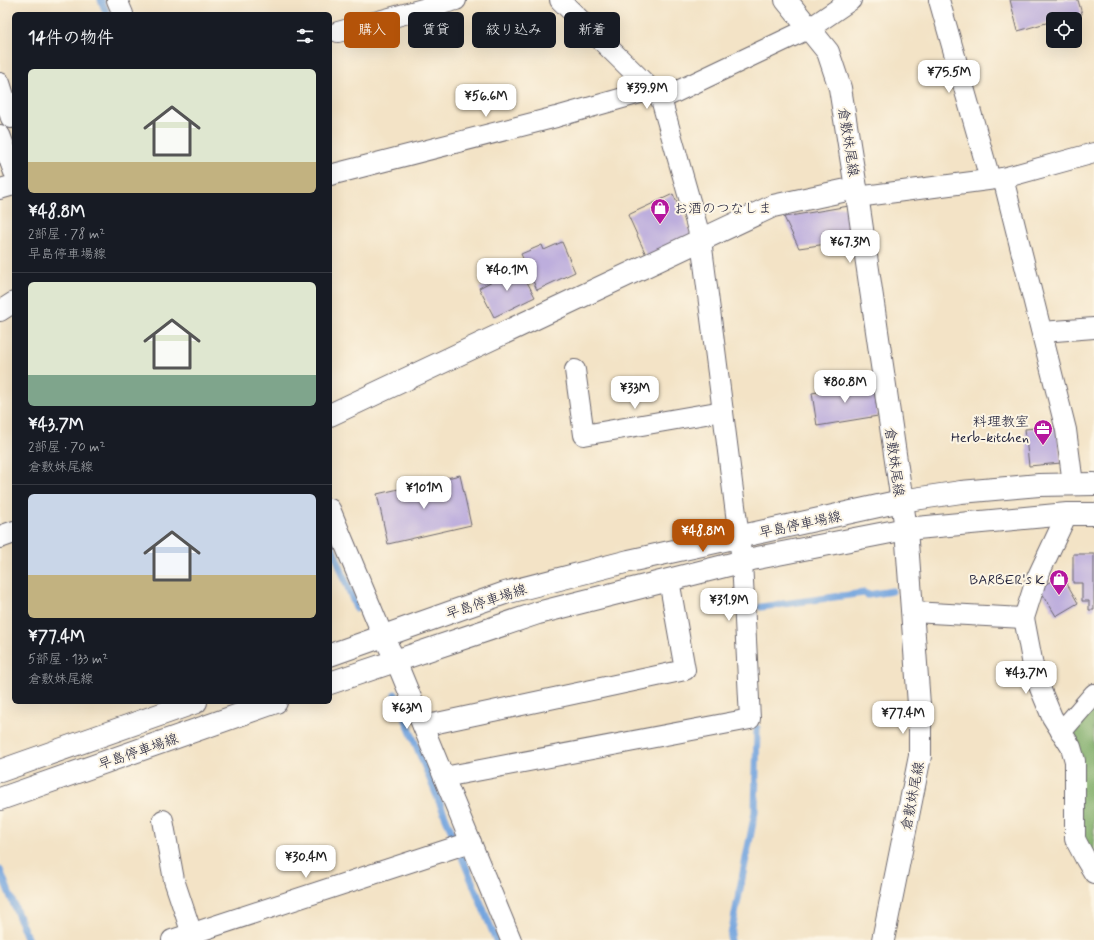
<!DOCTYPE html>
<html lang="ja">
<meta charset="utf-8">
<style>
:root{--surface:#171b24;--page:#20242c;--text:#f1f3f6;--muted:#9ea1a6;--line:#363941;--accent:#b45309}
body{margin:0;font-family:Mynerve,"Klee One",sans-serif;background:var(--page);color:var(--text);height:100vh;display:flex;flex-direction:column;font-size:15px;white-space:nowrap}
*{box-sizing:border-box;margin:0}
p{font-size:13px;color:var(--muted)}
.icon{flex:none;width:22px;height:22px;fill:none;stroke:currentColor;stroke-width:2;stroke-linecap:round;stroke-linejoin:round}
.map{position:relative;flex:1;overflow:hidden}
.side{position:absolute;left:12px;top:12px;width:320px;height:692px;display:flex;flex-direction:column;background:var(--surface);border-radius:6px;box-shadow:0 4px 16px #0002}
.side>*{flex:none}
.hud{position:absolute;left:344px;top:12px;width:380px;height:36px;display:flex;gap:8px}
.fabs{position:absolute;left:1046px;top:12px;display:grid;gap:8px}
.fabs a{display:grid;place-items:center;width:36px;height:36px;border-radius:6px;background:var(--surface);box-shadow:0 4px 16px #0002;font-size:20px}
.price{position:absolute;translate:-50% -34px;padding:0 9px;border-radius:8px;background:#fff;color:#222;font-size:13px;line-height:26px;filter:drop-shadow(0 1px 2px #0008)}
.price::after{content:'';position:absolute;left:50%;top:24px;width:12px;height:9px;margin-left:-6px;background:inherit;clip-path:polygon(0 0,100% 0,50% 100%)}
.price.active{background:var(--accent);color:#fff}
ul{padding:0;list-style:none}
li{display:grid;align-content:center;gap:8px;height:212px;padding:0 16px}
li+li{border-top:1px solid var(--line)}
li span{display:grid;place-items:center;height:124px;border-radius:6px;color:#555}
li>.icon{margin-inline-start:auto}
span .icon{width:72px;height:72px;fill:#fffc;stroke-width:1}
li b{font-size:17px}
h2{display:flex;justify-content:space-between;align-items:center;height:48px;padding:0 16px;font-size:17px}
.chip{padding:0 14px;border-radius:6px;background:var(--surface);box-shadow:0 4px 16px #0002;font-size:14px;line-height:36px}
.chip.active{background:var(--accent);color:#fff}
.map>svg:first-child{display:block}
.forest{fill:#7aaa65;stroke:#4e6650}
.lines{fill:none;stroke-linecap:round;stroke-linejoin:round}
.stream{stroke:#73a4de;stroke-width:7}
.building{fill:#bdaedd}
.minor-casing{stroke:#6b666c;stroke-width:22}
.tertiary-casing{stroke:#6b666c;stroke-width:24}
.secondary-casing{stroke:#6b666c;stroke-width:24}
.minor{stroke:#fff;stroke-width:20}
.tertiary{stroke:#fff;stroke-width:22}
.secondary{stroke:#fff;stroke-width:22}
.labels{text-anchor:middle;stroke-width:4;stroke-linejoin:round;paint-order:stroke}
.street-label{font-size:14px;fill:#22223b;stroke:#fcf5e5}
.poi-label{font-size:14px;fill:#22223b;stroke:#fcf5e5;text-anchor:end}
</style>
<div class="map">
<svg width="1094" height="940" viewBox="0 0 1094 940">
<rect width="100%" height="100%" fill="#fcf5e5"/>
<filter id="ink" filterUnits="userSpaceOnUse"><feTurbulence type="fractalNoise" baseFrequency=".025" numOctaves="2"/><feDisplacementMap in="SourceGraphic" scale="8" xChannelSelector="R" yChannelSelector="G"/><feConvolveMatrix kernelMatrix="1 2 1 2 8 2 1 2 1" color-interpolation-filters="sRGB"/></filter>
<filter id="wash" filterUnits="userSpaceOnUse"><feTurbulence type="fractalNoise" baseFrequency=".012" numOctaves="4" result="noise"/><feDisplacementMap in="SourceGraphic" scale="16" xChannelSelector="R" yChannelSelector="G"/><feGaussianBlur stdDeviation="0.9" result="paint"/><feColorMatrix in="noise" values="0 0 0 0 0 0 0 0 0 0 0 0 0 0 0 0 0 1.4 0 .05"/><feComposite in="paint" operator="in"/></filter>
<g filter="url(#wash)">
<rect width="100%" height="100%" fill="#f3e3c6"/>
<!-- forest -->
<polygon class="forest" points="1094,708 1094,857 1082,834 1072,733"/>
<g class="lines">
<!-- stream -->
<g class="stream">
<polyline points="101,0 107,14"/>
<polyline points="330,541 356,608"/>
<polyline points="761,607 864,593 868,595 892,591"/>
<polyline points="395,694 496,940"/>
<polyline points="0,870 28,940"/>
<polyline points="730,940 755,812 757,728"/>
</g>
</g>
<g id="blocks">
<!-- building -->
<g class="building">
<polygon points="1010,0 1078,0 1082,14 1062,19 1053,19 1053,21 1018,31"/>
<polygon points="673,194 692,236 647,257 628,215"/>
<polygon points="849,206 854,240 799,248 784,217"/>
<polygon points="562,242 575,272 537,290 521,254 542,245 544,250"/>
<polygon points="519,267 535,297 494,317 479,288"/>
<polygon points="873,383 878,416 817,426 812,393"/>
<polygon points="1057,426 1061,463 1029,466 1025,429"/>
<polygon points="460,475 471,525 388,544 377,494"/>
<polygon points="1073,554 1094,554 1094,610 1089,610 1089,601 1082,601 1082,583 1073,583"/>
<polygon points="1062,575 1078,603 1056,616 1039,588"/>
</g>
</g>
</g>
<g filter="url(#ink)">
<use href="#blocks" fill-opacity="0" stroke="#6b666c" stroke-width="1"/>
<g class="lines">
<defs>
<g id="minor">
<polyline points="117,0 123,14"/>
<polyline points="939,0 990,179"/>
<polyline points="338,32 456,0"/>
<polyline points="0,83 11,118"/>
<polyline points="661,99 810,28 851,0"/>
<polyline points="0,135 14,172"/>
<polyline points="330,175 556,117 651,90"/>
<polyline points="1003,178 1094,153"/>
<polyline points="0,189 14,185"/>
<polyline points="857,197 1003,178 1066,430 1073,484"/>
<polyline points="0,311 14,302"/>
<polyline points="1042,332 1094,328"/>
<polyline points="575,370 584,435 723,411"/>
<polyline points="330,509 383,636 396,661 511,940"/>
<polyline points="1067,514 1036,580 1024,618 1035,676 1052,717 1071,747 1075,761 1075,839 1085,858 1094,873"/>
<polyline points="912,612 1024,618"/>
<polyline points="423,726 685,670 669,580"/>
<polyline points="1061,732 1094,694"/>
<polyline points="444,777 750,719 742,561 701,240 661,99 560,0"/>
<polyline points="163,820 174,880 194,940"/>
<polyline points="172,940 471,842"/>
</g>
<g id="tertiary">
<polyline points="330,415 773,206 856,188"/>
<polyline points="0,537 14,532"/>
</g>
<g id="secondary">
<polyline points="786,0 828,52 840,88 856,188 906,529 920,718 920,756 883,940"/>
<polyline points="330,655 505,593 629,561 901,501 961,492 1039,485 1094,484"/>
<polyline points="330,683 538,613 752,559 906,529 1067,514 1094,514"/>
<polyline points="0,771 196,702"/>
<polyline points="0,799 276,702"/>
</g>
</defs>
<!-- minor casing -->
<use href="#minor" class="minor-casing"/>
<!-- tertiary casing -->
<use href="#tertiary" class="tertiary-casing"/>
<!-- secondary casing -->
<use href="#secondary" class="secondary-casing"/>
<!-- minor -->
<use href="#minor" class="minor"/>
<!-- tertiary -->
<use href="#tertiary" class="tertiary"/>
<!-- secondary -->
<use href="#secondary" class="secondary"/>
</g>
</g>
<!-- icons -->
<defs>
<symbol id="shop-pin" viewBox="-11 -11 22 30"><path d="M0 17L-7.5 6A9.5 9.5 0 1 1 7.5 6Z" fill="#b5179e" stroke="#fcf5e5"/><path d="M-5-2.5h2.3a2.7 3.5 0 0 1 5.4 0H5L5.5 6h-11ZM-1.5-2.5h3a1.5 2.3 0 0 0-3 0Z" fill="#fff"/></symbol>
<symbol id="office-pin" viewBox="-11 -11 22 30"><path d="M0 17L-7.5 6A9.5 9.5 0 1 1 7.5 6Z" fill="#b5179e" stroke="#fcf5e5"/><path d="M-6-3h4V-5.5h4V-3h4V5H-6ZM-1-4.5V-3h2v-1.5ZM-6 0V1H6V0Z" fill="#fff"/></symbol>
</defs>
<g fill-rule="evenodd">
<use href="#shop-pin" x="649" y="197" width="22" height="30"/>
<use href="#office-pin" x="1032" y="418" width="22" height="30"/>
<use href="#shop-pin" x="1048" y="568" width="22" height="30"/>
</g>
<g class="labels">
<!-- street labels -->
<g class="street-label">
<text transform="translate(849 142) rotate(81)" y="5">倉敷妹尾線</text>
<text transform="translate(895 462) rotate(82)" y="5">倉敷妹尾線</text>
<text transform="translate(800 524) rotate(-12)" y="5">早島停車場線</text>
<text transform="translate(486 601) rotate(-18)" y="5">早島停車場線</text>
<text transform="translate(138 751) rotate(-19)" y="5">早島停車場線</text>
<text transform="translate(912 796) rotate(-79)" y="5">倉敷妹尾線</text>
</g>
<!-- poi labels -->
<g class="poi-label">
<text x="674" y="213" text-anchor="start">お酒のつなしま</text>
<text x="1029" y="426">料理教室<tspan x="1029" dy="16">Herb-kitchen</tspan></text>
<text x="1045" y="584">BARBER's K</text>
</g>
</g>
</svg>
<div class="fabs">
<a><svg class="icon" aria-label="locate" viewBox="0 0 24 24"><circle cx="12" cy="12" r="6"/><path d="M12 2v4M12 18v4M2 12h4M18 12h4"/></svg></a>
</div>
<b class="price" style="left:949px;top:94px">¥75.5M</b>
<b class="price" style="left:647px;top:110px">¥39.9M</b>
<b class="price" style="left:486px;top:118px">¥56.6M</b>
<b class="price" style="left:850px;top:264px">¥67.3M</b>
<b class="price" style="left:507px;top:292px">¥40.1M</b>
<b class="price" style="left:845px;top:404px">¥80.8M</b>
<b class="price" style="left:635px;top:410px">¥33M</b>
<b class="price" style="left:424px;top:510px">¥101M</b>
<b class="price active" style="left:703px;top:553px">¥48.8M</b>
<b class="price" style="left:729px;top:622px">¥31.9M</b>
<b class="price" style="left:1026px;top:695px">¥43.7M</b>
<b class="price" style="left:407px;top:730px">¥63M</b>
<b class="price" style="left:903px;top:735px">¥77.4M</b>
<b class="price" style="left:306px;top:879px">¥30.4M</b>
<div class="hud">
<a class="chip active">購入</a>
<a class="chip">賃貸</a>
<a class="chip">絞り込み</a>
<a class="chip">新着</a>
</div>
<section class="side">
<h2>14件の物件<svg class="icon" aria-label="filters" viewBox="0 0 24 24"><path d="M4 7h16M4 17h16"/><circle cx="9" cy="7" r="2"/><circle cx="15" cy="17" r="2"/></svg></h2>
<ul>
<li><span style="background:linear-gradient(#dfe7d0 75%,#c2b280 0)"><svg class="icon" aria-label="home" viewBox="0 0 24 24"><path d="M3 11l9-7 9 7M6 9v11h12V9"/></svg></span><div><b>¥48.8M</b><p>2部屋 · 78 m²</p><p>早島停車場線</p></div></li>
<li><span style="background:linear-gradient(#dfe7d0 75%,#7fa58c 0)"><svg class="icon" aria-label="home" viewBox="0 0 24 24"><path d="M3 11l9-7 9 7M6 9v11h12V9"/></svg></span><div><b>¥43.7M</b><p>2部屋 · 70 m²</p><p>倉敷妹尾線</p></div></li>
<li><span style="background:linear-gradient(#c9d6e8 65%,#c2b280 0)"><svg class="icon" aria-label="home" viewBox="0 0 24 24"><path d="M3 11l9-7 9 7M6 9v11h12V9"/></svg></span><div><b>¥77.4M</b><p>5部屋 · 133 m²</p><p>倉敷妹尾線</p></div></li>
</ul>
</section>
</div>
